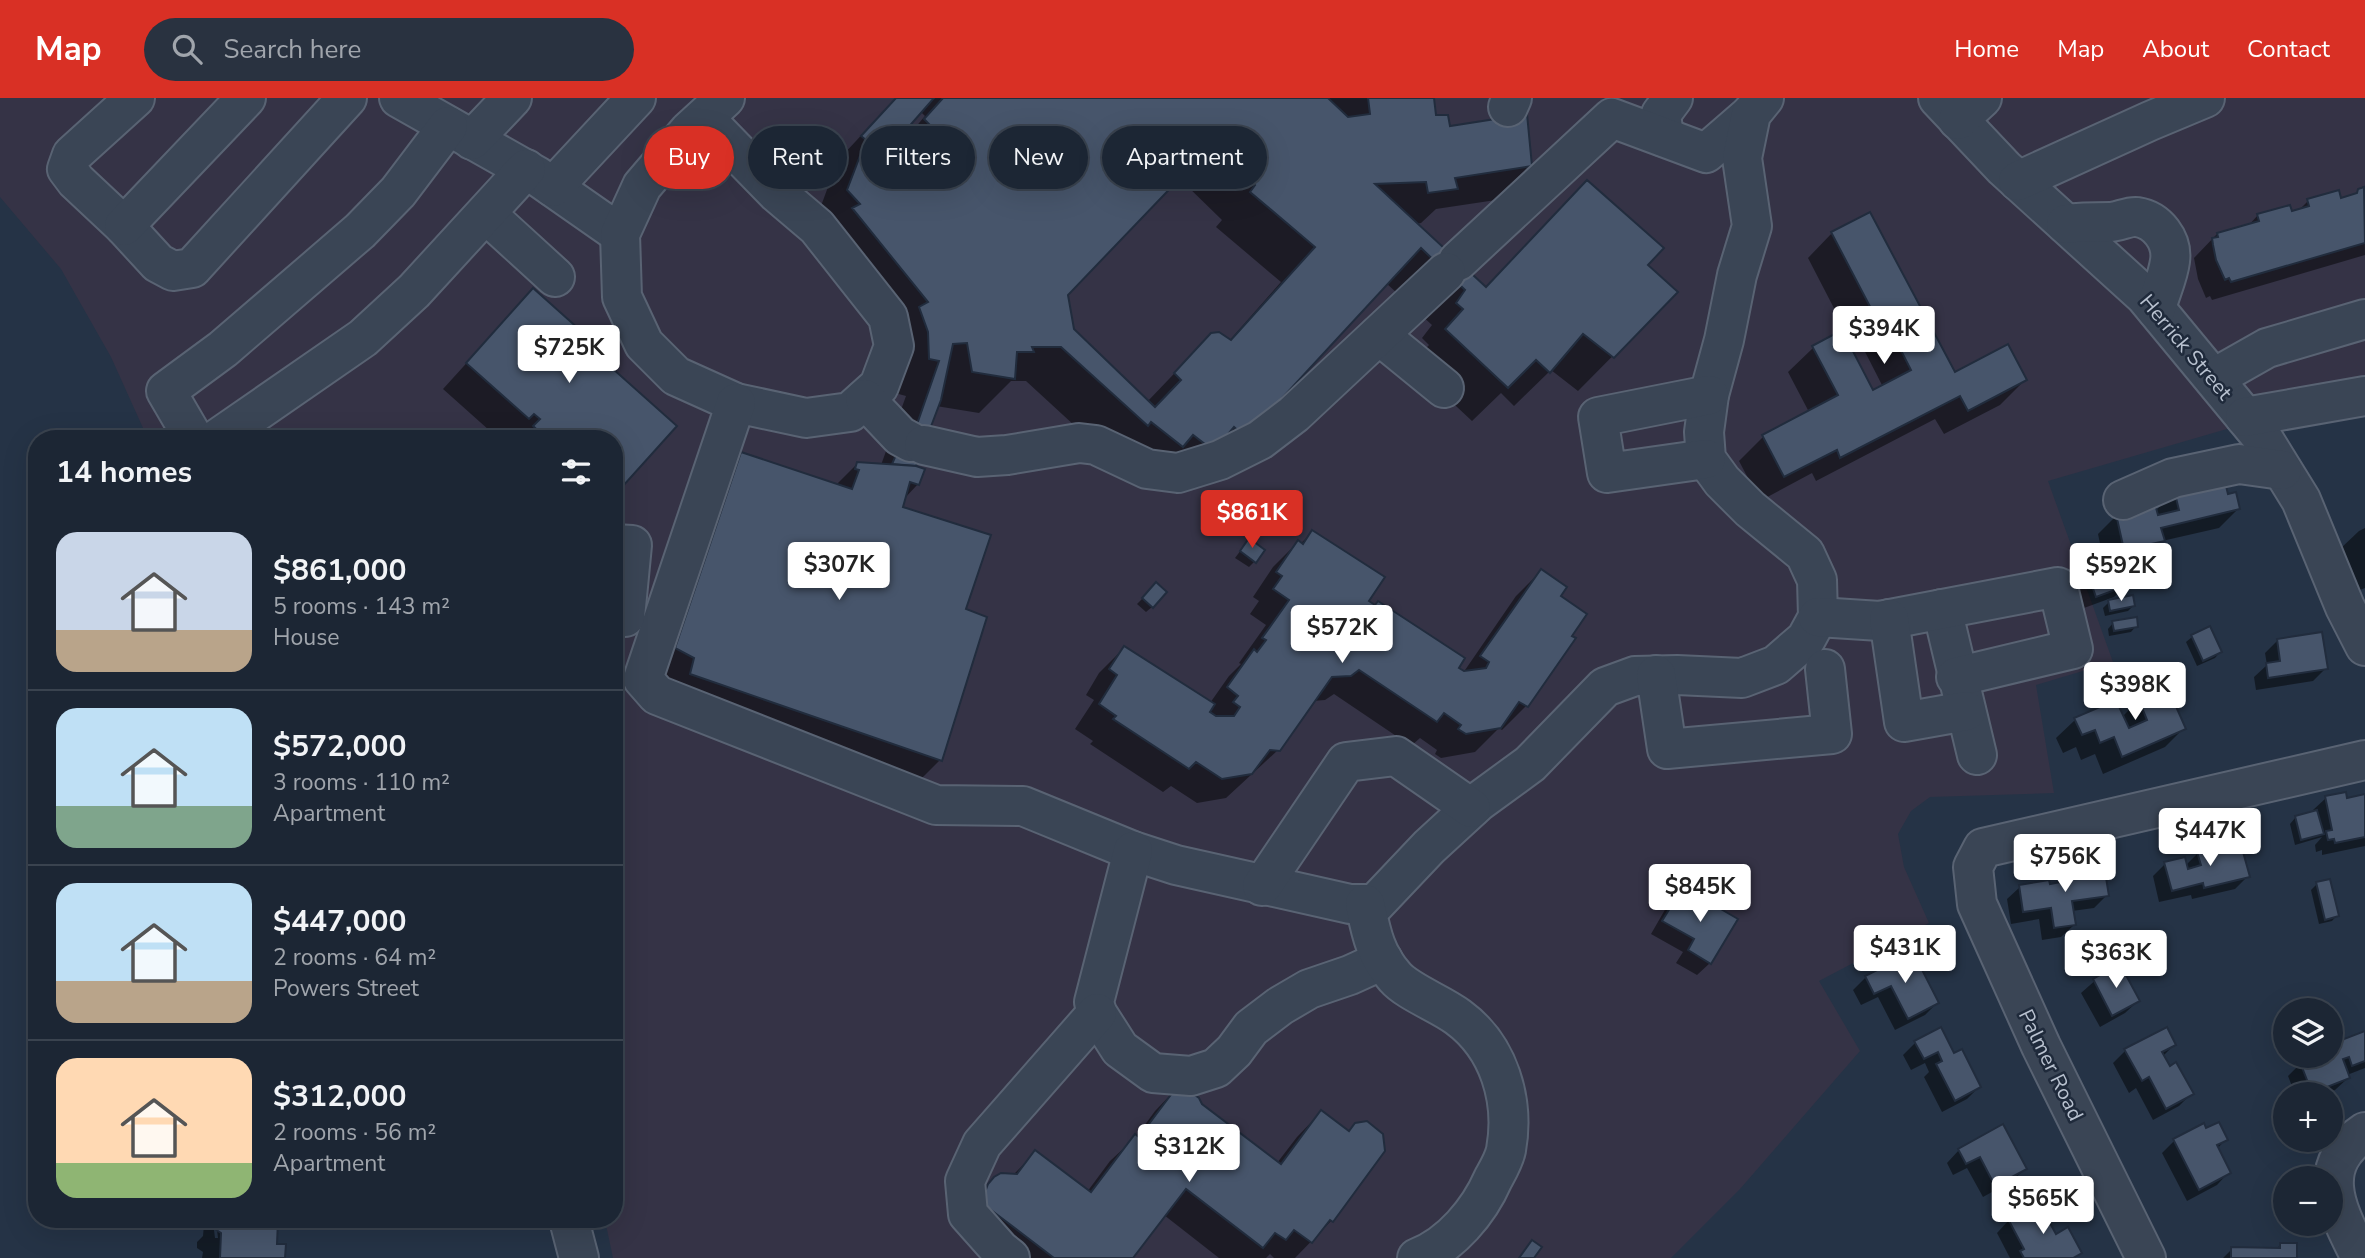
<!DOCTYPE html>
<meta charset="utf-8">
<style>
:root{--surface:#1c2634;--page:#293240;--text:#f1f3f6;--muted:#a0a5ac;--line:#3a434f;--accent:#d93025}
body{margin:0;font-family:"Nunito Sans",sans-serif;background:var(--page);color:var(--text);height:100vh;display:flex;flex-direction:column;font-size:26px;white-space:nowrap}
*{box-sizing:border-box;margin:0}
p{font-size:23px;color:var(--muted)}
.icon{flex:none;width:38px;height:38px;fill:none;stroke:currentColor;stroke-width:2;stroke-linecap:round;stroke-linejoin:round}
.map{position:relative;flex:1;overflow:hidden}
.side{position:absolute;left:28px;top:332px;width:595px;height:798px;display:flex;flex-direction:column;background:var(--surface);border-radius:28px;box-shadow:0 7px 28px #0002,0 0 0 2px var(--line)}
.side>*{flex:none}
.top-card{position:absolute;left:644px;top:28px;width:665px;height:63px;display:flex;gap:14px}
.fabs{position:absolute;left:2273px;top:900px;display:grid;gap:14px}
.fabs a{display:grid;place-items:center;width:70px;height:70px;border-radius:50%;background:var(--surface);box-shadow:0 7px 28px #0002,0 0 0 2px var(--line);font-size:35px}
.price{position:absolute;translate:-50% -60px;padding:0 16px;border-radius:7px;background:#fff;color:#222;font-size:23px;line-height:46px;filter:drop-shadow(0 2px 4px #0008)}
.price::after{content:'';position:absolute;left:50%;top:42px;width:21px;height:16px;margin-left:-10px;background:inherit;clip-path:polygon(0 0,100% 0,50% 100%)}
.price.current{background:var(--accent);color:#fff}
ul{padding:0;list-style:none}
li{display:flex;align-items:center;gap:21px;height:175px;padding:0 28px}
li+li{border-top:2px solid var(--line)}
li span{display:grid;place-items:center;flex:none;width:196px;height:140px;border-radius:21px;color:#555}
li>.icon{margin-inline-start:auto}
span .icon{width:84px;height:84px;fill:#fffc;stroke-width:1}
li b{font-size:30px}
h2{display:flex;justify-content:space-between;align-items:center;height:84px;padding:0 28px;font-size:30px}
.tag{padding:0 24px;border-radius:32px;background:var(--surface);box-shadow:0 7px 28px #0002,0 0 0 2px var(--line);font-size:24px;line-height:63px}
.tag.current{background:var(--accent);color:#fff}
header{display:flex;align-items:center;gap:42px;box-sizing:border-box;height:98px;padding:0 35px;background:var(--accent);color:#fff}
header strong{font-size:33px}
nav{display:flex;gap:38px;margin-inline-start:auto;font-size:24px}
.search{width:490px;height:63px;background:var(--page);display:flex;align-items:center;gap:18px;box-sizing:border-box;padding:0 24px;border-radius:38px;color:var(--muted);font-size:26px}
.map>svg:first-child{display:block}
.medical{fill:#353346}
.shadow{fill:#0007;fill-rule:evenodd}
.building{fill:#47556b;stroke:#212c3d;stroke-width:2;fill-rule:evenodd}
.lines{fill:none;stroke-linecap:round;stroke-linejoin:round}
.minor-casing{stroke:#596373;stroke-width:42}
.minor{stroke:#3a4555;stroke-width:38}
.labels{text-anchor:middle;stroke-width:5;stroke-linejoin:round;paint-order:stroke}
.street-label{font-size:21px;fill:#b8c1cf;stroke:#1f2a3b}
</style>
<header>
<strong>Map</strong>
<div class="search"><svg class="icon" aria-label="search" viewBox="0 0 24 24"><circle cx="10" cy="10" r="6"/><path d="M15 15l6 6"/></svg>Search here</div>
<nav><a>Home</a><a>Map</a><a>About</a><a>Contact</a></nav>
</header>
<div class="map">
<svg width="2365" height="1160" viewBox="0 0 2365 1160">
<rect width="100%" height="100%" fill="#253346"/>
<!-- medical -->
<polygon class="medical" points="0,0 2365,0 2365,291 2048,383 2113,564 2036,587 2054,695 1930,699 1911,713 1898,736 1904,769 1929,825 1819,883 1860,953 1740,1091 1671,1160 613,1160 605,1122 614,1122 614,341 148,341 111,259 61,171 0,99"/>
<!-- shadow -->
<g class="shadow">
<path d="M896 0H1325L1330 4 1329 0H1432L1434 18 1449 30 1530 67 1496 102 1436 111 1421 125 1416 126 1485 190 1645 167 1676 194 1578 293 1551 272 1514 308 1501 295 1472 323 1411 266 1429 247 1422 240 1432 227 1386 185 1213 371 1112 362 1026 283H1011L979 315 936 308 932 325 914 369 918 386 904 401 901 410 964 512 940 662 916 686 651 574 717 381 741 356 836 387 858 365 881 367 906 298 895 295 894 269 814 127 832 78 828 73ZM920 13 925 18 902 45 896 40ZM1173 85H1184L1222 122 1216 129 1281 184 1229 243 1212 236 1147 304 1073 232 1066 197Z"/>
<polygon points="2364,91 2365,157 2212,202 2210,198 2206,200 2198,181 2194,160 2217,136 2248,128 2258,117 2291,115 2298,113 2308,103 2339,102 2354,98"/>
<polygon points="1832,135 1954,277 2025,282 2000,307 1944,336 1935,321 1816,383 1812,375 1760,403 1739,363 1764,338 1809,314 1788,274 1813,250 1873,294 1883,289 1859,242 1852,245 1808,160"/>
<polygon points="533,192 592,254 614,341 511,341 508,339 499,341 443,291"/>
<polygon points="2175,394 2227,398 2238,411 2219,430 2162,443 2144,461 2120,467 2127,486 2114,499 2084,510 2071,474 2083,462 2102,455 2098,436 2117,417 2155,413"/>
<polygon points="2365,430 2365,490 2360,492 2340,451 2359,433"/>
<polygon points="1313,434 1367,504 1463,575 1516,498 1541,473 1559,499 1526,608 1502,632 1499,630 1475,654 1441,660 1435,656 1437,652 1420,640 1411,648 1334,596 1325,602 1313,603 1278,652 1226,700 1197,705 1171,688 1163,694 1090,646 1093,643 1075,631 1094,602 1086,597 1099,575 1124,550 1210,605 1229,578 1241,566 1239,565 1266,527 1250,516 1259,503 1253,499 1273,469 1298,444 1300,446"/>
<polygon points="1244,448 1254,464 1249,469 1235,460"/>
<polygon points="1156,487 1152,509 1146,514 1137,506"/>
<polygon points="2109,504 2134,507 2128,513 2105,518 2103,510"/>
<polygon points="2113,525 2136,528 2131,534 2109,538 2108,531"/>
<polygon points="2192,539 2220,554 2215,560 2197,568 2186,544"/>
<polygon points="2277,543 2326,570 2313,583 2256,592 2254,579 2267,567 2265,555"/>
<polygon points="2139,602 2184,630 2165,649 2103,676 2095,656 2081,662 2076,649 2063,655 2056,640 2075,622 2122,619"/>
<polygon points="2365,698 2365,748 2322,757 2322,752 2316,754 2315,747 2322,739 2295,747 2290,726 2295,720 2314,715 2313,712 2326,700 2346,702"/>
<polygon points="2198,755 2248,778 2235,791 2192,801 2191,797 2159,804 2153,778 2165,766 2185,768"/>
<polygon points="2066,775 2107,797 2094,810 2072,813 2074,827 2061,839 2042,842 2039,821 2011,826 2007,801 2020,789 2054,787"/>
<polygon points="2317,786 2337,817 2332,823 2319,826 2311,792"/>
<polygon points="1683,791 1710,865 1697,877 1676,865 1683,854 1651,836 1670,803"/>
<polygon points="2124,852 2114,860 2116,864 2106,875 2138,903 2125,915 2100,929 2081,895 2098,880 2087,860 2093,854"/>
<polygon points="1912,856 1937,905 1925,917 1895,932 1878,899 1861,907 1853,892 1866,879"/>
<polygon points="2365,934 2365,970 2347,977 2348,980 2335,992 2326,996 2295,996 2288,978 2300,966 2297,957 2331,957 2331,948"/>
<polygon points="1915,945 1953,957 1979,989 1967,1001 1942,1014 1924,979 1929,974 1925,965 1911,972 1903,957"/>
<polygon points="2174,947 2163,958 2170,970 2192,995 2179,1008 2153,1022 2136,990 2129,995 2113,965 2125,953"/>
<polygon points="1179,988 1200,1007 1277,1065 1297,1039 1321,1014 1348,1034 1384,1053 1331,1123 1295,1160 1274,1160 1270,1156 1266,1160 1219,1160 1164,1117 1131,1160 998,1160 964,1113 989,1087 1012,1078 1035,1055 1087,1094 1110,1063 1136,1039 1155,1013"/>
<polygon points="2205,1033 2226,1041 2217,1051 2229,1074 2217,1087 2187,1103 2162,1055 2174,1043"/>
<polygon points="1959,1052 2025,1071 2012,1083 1983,1099 1967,1070 1953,1077 1947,1065"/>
<path d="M208 1122H287L276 1134 275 1147 283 1160H202L203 1154 197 1150V1144L203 1138 204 1126ZM213 1124H216L218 1140H215Z"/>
<polygon points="2009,1122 2055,1138 2080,1155 2075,1160 2010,1160 1997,1135"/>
<polygon points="2280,1147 2295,1160 2223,1160 2232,1151 2276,1152"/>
</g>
<!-- building -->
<g class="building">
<path d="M896 0H934L899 40 909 49 929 26 924 21 943 0H1328L1348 19 1370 16 1368 0H1434L1436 17H1448L1450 28 1527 16 1532 68 1455 80 1458 91 1428 95 1426 84 1375 86 1486 189 1587 82 1664 150 1648 167 1678 194 1614 260 1583 236 1550 275 1536 262 1508 290 1445 231 1463 211 1456 205 1465 192 1421 150 1249 336 1243 337 1234 329 1214 353 1193 337 1183 349 1151 324 1148 328 1061 249H1032L1034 254H1017L1015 281 972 274 967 245 953 246 941 302 916 368 892 366 899 350 908 352 939 263 929 261 928 234 919 209 928 204 852 110 860 106 847 92 866 42 861 38ZM1208 51H1219L1255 87 1250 94 1315 149 1231 242 1219 234 1211 235 1174 275 1181 282 1155 309 1074 231 1068 197Z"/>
<polygon points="2364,89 2365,145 2231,184 2229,180 2225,182 2216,162 2213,147 2212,140 2218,139 2217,135 2259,123 2257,116 2290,107 2292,113 2309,108 2307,101 2339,92 2341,100 2357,95 2358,91"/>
<polygon points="1870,114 1955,274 2008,246 2027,282 1968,313 1960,298 1840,360 1837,352 1784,379 1762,337 1838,297 1812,248 1842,232 1873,292 1911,272 1884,219 1877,222 1831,134"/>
<polygon points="533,190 599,249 594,254 677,328 614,398 614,341 547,341 533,328 540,321 534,316 529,321 466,265"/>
<polygon points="741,354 852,391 859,372 855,371 857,364 916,368 925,371 919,387 910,384 903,409 991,437 966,511 987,519 942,663 690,576 694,560 675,550"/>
<polygon points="2224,380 2228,396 2236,394 2240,411 2161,430 2165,443 2124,452 2116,416 2155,406 2158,417 2179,412 2174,392"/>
<polygon points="1312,432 1385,479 1369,503 1375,507 1378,503 1465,560 1459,570 1464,573 1486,570 1489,564 1480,558 1541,471 1567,489 1561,498 1587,516 1572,538 1576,540 1528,609 1519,604 1501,630 1466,636 1458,631 1461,627 1444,615 1437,624 1359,572 1351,578 1332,579 1280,653 1270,652 1252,676 1222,681 1196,664 1189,671 1113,621 1116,618 1099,606 1117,577 1109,571 1124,548 1215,606 1210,614 1216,618 1234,618 1240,609 1233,604 1238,598 1227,589 1254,551 1257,554 1266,542 1262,540 1289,502 1273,491 1282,478 1276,474 1298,442 1303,446"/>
<polygon points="1249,440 1265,452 1256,465 1240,453"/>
<polygon points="2115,449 2129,487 2096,499 2091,485 2085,487 2082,480 2088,478 2082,461"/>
<polygon points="1156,484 1167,494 1153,510 1142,500"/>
<polygon points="2133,497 2135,508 2110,513 2108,502"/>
<polygon points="2137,519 2138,529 2114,533 2112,523"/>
<polygon points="2210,528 2222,554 2203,563 2191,537"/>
<polygon points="2322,534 2328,571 2268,580 2266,565 2280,563 2277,541"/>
<polygon points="2167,588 2186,631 2122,659 2114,639 2100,645 2095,632 2082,637 2074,620 2116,602 2129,630 2147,622 2138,600"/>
<polygon points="2346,694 2347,700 2365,696 2365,739 2335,745 2334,741 2328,742 2326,733 2332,732 2325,698"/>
<polygon points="2317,712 2324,736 2301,742 2295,718"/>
<polygon points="2240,743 2250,779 2204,790 2203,785 2172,793 2164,764 2185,759 2188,771 2201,767 2197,754"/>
<polygon points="2104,767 2109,798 2072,803 2076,827 2054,830 2051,810 2023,814 2019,787 2049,782 2050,786 2066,783 2065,774"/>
<polygon points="2330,781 2339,818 2325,822 2316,784"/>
<polygon points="1683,789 1738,821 1711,866 1688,852 1694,841 1662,823"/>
<polygon points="2118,838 2126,852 2115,858 2118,865 2103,873 2092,853"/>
<polygon points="1913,854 1939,905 1908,921 1891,888 1874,896 1865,878"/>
<polygon points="2120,866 2140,903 2112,918 2093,881"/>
<polygon points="1941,929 1954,955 1962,951 1981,989 1955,1003 1936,966 1942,963 1938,954 1924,961 1914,943"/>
<polygon points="2167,929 2176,947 2162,954 2170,968 2176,964 2194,996 2166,1011 2149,979 2142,983 2124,951"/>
<polygon points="2365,933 2365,963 2352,968 2349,959 2343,961 2350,980 2312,995 2300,964 2314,957 2331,957 2331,946"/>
<polygon points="1179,986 1199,1000 1202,1006 1281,1066 1321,1012 1349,1033 1355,1025 1367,1023 1383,1036 1385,1053 1333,1124 1330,1122 1312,1145 1294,1132 1286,1142 1275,1135 1263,1150 1186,1091 1133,1160 1054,1160 987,1109 984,1097 988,1086 994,1079 1001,1075 1017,1076 1035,1052 1091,1094 1135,1036 1139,1039"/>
<polygon points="2219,1024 2228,1042 2217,1047 2231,1075 2199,1092 2173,1041 2204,1025 2206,1030"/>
<polygon points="2003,1026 2027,1071 1995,1088 1980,1059 1966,1066 1958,1051"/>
<polygon points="2039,1105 2056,1136 2068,1129 2082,1155 2073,1160 2024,1160 2020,1153 2024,1151 2008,1121"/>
<polygon points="217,1122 289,1122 289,1124 278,1123 277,1146 286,1146 285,1160 220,1160 221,1135 215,1131 215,1124"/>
<polygon points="1532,1142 1542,1149 1534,1160 1519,1160"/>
<polygon points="2280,1145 2297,1145 2297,1160 2231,1160 2231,1149 2280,1150"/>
</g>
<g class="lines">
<defs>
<g id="minor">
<polyline points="135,0 72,57 67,71 76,83 124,128 158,165 173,173 192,170 347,0"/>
<polyline points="399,0 537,78 620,136"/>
<polyline points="1938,0 2004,70 2145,198 2264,342 2301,402 2345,509 2365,548"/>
<polyline points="1508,9 1512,0"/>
<polyline points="704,20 777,95 817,129 888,219 894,248 879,288 850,314 806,320 736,305 676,278 644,246 622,199 620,136 642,88 689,33 725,0"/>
<polyline points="1958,22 1982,0"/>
<polyline points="1664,39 1661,16 1673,0"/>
<polyline points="472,42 512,0"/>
<polyline points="2018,83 2150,23 2205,0"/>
<polyline points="553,89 636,0"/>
<polyline points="486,116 555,179"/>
<path d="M2066 126C2081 124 2095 124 2110 124 2119 124 2128 118 2137 119 2157 122 2173 142 2170 163 2168 179 2160 195 2156 211"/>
<polyline points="124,128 246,0"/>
<polyline points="1458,163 1612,20 1706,55 1751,16"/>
<polyline points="1379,237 1444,290"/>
<polyline points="2214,280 2267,250 2365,221"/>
<polyline points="865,301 900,338 911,344"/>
<polyline points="736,305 643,581 657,597 936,707 1023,708 1133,753 1176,767 1350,806 1375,806 1429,749 1478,704 1530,666 1605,589 1635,578 1677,577 1742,580 1776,567 1806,541 1818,519 1817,482 1805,456 1750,411 1722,383 1706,361 1704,334 1709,297 1724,242 1737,177 1752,128 1742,60 1751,16 1764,0"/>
<polyline points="2245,319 2365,298"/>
<polyline points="194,341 166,293 223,251 360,133 398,94 448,28"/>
<polyline points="217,341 363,240 414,193 526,71"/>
<polyline points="924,347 977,359 1007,357 1079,345 1096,347 1147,371 1178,375 1220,362 1260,342 1294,316 1446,174"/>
<polyline points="1706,361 1607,375 1598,319 1709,297"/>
<polyline points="2123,402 2173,380 2239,366 2282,372"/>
<polyline points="614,446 632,447 625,519"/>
<polyline points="1942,511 1977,657"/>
<polyline points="1818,519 1880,523 2058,489 2073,551 1956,579"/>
<polyline points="1889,521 1904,624 1966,613"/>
<polyline points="1656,577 1667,651 1832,636 1825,571"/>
<polyline points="1133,753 1094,904 1097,915 1120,951 1153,975 1191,978 1216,970 1234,953 1251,930 1280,908 1309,891 1350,877 1383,862"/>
<polyline points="1262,788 1346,664 1396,658 1471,710"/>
<path d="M1365 806C1371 834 1375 857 1395 879 1408 894 1441 906 1458 919 1499 949 1515 1002 1506 1052 1504 1062 1498 1072 1493 1081 1479 1113 1451 1147 1417 1160"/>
<polyline points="569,1122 579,1160"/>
<polyline points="1010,1160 1000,1152 968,1116 965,1083 982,1046 1097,915"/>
<polyline points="2146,1160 2041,948 1977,806 1973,769 1983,750 2365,662"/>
<path d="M2361 1160C2339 1115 2311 1070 2365 1034"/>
</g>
</defs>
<!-- minor casing -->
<use href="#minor" class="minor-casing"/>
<!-- minor -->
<use href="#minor" class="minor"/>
</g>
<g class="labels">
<!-- street labels -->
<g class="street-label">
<text transform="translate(2186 249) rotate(50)" y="7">Herrick Street</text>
<text transform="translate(2051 967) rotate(64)" y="7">Palmer Road</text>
</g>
</g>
</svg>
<div class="fabs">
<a><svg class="icon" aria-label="layers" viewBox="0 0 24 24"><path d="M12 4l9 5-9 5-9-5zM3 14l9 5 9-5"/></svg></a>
<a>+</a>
<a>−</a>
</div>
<b class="price" style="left:1884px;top:268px">$394K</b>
<b class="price" style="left:569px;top:287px">$725K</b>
<b class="price current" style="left:1252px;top:452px">$861K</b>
<b class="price" style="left:839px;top:504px">$307K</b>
<b class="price" style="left:2121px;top:505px">$592K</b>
<b class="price" style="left:1342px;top:567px">$572K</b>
<b class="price" style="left:2135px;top:624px">$398K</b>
<b class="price" style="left:2210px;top:770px">$447K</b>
<b class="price" style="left:2065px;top:796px">$756K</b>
<b class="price" style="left:1700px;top:826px">$845K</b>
<b class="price" style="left:1905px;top:887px">$431K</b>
<b class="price" style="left:2116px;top:892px">$363K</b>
<b class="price" style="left:1189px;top:1086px">$312K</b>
<b class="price" style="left:2043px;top:1138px">$565K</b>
<div class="top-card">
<a class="tag current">Buy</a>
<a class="tag">Rent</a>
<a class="tag">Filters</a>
<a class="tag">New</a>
<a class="tag">Apartment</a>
</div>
<section class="side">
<h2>14 homes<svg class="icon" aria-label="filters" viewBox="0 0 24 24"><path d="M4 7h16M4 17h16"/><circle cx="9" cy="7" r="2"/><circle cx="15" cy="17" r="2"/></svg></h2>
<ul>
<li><span style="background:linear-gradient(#c9d6e8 70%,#b9a48a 0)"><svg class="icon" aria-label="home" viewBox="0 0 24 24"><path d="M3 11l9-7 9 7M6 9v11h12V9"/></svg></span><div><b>$861,000</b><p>5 rooms · 143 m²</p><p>House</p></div></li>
<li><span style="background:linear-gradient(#bfe0f5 70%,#7fa58c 0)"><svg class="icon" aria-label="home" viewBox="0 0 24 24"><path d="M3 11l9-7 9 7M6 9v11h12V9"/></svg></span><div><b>$572,000</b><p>3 rooms · 110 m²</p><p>Apartment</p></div></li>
<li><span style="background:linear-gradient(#bfe0f5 70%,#b9a48a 0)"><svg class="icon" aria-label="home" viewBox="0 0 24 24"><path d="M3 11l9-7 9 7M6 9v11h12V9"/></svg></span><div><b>$447,000</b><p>2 rooms · 64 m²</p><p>Powers Street</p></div></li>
<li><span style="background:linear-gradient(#ffd9b3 75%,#8fb573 0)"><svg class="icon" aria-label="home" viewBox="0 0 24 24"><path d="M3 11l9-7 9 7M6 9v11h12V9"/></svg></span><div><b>$312,000</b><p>2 rooms · 56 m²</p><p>Apartment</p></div></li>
</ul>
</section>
</div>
